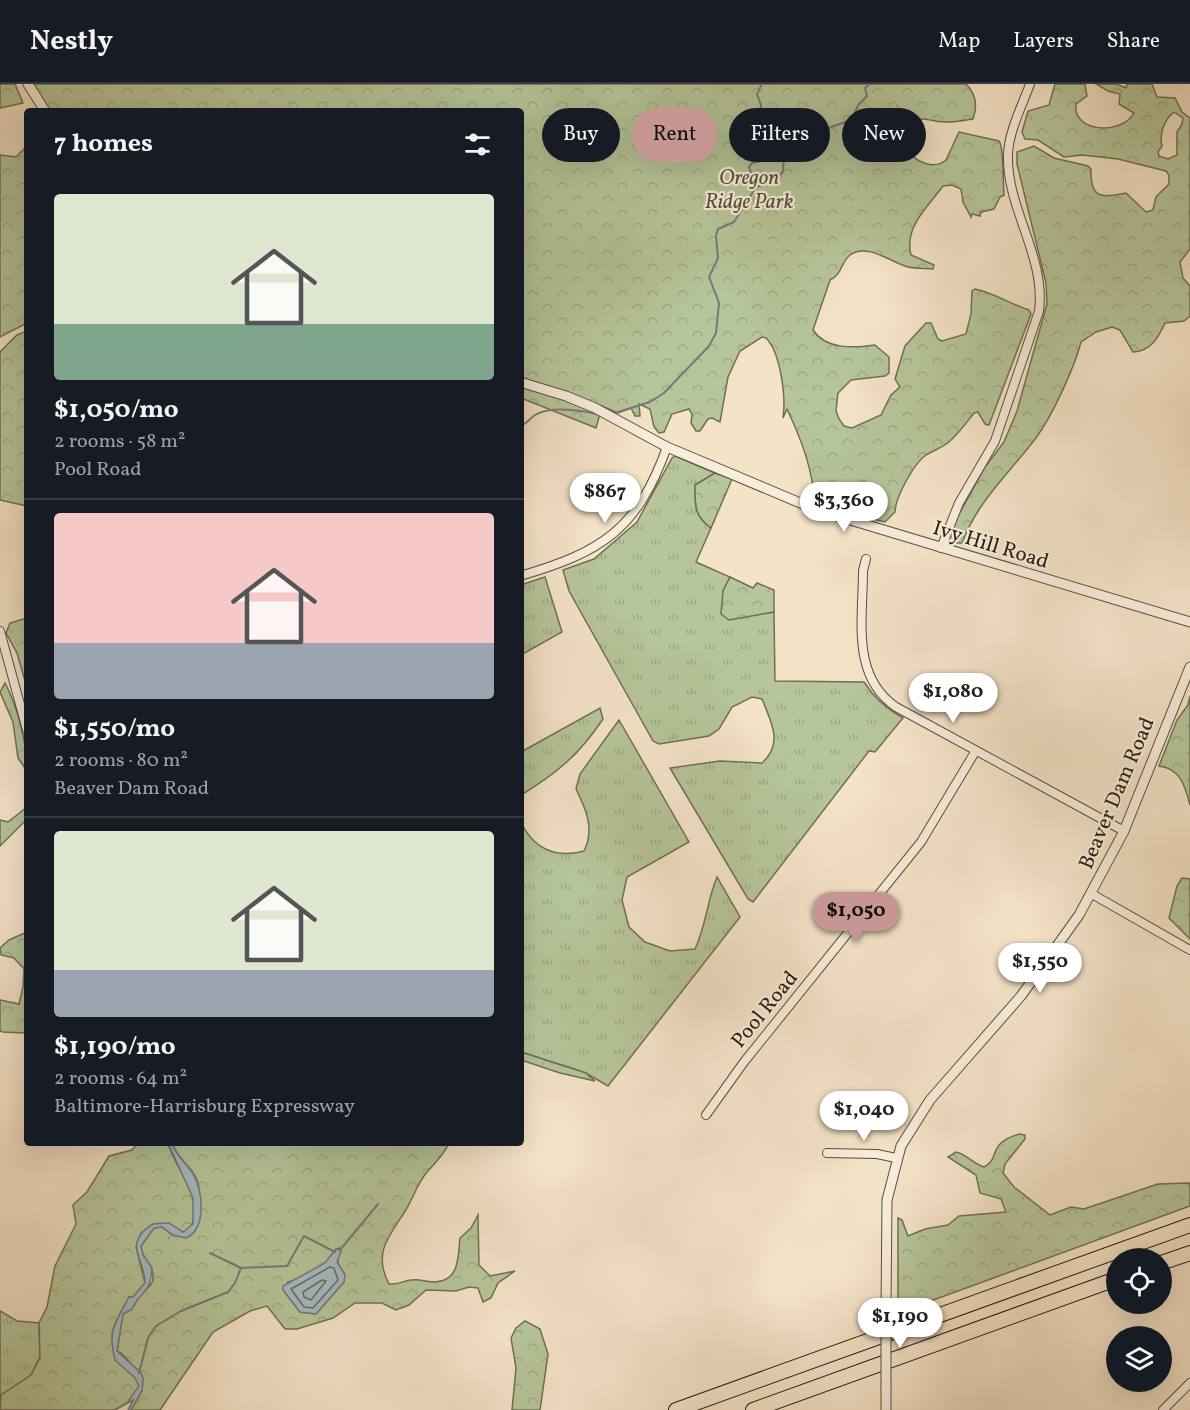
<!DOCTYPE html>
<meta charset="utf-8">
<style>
:root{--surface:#171b24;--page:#20242c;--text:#f1f3f6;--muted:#9ea1a6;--line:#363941;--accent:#c59692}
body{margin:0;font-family:Vollkorn,serif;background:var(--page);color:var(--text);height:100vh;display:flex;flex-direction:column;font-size:22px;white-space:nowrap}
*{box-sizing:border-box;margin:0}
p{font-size:20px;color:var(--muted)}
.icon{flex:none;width:33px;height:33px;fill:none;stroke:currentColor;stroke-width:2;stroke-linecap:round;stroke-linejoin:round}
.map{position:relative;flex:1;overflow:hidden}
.details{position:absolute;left:24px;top:24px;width:500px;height:1038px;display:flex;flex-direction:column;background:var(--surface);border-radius:6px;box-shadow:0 6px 24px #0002}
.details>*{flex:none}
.banner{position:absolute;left:542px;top:24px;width:558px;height:54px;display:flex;gap:12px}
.fabs{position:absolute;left:1106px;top:1164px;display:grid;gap:12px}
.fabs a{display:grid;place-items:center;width:66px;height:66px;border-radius:50%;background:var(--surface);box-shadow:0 6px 24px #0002;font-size:30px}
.price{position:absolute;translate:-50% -51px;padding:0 14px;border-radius:21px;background:#fff;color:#222;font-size:20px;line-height:39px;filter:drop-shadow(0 2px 3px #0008)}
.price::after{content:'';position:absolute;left:50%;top:36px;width:18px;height:14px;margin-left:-9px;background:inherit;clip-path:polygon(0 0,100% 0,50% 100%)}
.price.current{background:var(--accent);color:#111}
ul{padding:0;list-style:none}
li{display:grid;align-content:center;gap:12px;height:318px;padding:0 30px}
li+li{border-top:2px solid var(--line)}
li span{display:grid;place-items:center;height:186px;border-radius:6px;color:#555}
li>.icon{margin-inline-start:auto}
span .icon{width:108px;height:108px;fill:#fffc;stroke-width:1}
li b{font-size:26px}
h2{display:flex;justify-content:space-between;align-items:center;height:72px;padding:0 30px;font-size:26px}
.chip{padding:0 21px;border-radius:27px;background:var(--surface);box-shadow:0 6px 24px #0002;font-size:21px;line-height:54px}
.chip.current{background:var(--accent);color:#111}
header{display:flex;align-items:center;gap:36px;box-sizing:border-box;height:84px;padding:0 30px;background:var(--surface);border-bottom:2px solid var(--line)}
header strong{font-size:28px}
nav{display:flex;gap:33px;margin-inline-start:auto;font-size:21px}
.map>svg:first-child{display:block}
.grass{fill:url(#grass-tufts);stroke:#6e7056;stroke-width:1.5}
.forest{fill:url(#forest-crowns);stroke:#6e7056;stroke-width:1.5;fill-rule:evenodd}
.water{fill:#a3bbc2;stroke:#717b7c;stroke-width:1.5}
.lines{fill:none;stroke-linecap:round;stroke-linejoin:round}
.shore{stroke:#656b6a;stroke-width:1.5}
.stream{stroke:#717b7c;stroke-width:2}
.minor-casing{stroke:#5a4d40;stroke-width:10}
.tertiary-casing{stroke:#5a4d40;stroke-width:11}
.motorway-casing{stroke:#271b12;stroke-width:16}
.minor{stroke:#f8eddb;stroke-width:8}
.tertiary{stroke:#f8eddb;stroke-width:9}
.motorway{stroke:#f5e3c8;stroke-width:14}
.tertiary-bridge-casing{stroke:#5a4d40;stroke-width:11;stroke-linecap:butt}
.tertiary-bridge{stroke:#f8eddb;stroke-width:9}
.labels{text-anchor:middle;stroke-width:4.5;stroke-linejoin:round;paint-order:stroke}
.park-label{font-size:21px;font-style:italic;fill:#524e3b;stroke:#f8eddb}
.street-label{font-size:21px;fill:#271b12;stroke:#f8eddb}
</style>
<header>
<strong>Nestly</strong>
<nav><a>Map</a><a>Layers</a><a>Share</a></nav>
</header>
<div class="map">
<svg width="1190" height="1326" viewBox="0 0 1190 1326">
<defs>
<pattern id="grass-tufts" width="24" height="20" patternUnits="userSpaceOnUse" patternTransform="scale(1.5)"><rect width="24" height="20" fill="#b6c59a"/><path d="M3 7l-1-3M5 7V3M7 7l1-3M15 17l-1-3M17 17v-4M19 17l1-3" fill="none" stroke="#9ca984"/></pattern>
<pattern id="forest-crowns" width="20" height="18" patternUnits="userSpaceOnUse" patternTransform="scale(1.5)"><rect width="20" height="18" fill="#b6c59a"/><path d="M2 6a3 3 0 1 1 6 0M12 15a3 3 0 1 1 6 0" fill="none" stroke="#9ca984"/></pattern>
</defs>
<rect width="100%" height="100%" fill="#f5e3c8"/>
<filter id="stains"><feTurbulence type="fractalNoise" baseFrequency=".00333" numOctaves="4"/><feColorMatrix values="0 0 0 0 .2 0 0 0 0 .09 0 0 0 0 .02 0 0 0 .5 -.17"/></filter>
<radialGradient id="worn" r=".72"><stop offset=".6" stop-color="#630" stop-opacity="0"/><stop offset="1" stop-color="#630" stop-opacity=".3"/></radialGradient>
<!-- grass -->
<g class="grass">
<path d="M675 372 715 389 695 401C695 421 694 432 711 444L696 478 730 493 723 507 763 529 774 528 775 597 864 598C874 614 887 625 903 634L875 668 869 667 753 818 748 815 670 684 720 677 762 679C784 659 771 638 762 615L752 613 732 623 719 645 709 652 659 660 653 657 569 507 563 486 594 475 637 438 672 374Z"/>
<polygon points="545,493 562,548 521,571 521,501"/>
<path d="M600 624 603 635C579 671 557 689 521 711V668Z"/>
<path d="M619 636 689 758 627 793 622 816 629 843 645 858 670 867 695 865C706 842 707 817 717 793L740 833 608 1002 586 989 521 968 520 736C532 764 555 775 584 767 595 745 586 725 576 705L580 690Z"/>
<polygon points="0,1227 17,1237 39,1239 40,1273 31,1291 0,1313"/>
</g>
<!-- forest -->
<g class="forest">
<polygon points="0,0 15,0 23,19 0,24"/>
<path d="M33 0H966C976 10 978 21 973 35 965 36 957 38 949 38 919 39 930 25 899 49 900 67 928 91 946 76L959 48 999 57C1004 62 1003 100 1004 111L1000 113 994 125 981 128 980 132 972 130 971 133 963 118 961 105 952 101 943 102C927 124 904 143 911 171L934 181 933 185C924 184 913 185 905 182 890 177 866 159 850 171 841 178 842 191 830 196L813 246C826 266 854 264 875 261L889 273V289L885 292 851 296 838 309 836 327 839 335 844 342 852 344 881 331 891 311 900 303 895 295 905 262 926 239H931L938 255 942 257 966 250 971 230 972 207 975 205C994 209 1010 220 1029 226L1031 230 989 341 985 340 978 328 974 329C967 338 959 349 950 357 942 364 934 366 926 371 914 379 895 414 895 428L885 438 815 421C813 386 802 357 787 325L783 334C786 314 781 269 766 254L762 253 740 267 728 293 720 338 712 334 708 335 700 347H696L691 339 692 330 689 325 672 330 664 348 659 349 654 343 650 325 639 320 640 332H635L631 324 618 329 602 322 596 344 521 314 520 27H50Z"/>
<path d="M1055 0H1085L1087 12 1076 20C1072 48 1121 52 1134 29L1119 20 1120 10 1108 7 1096 0H1116L1126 4 1127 0H1152L1157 13 1175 14 1182 28 1190 34V165L1180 178 1183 194 1190 202V232L1184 237 1165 239C1158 254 1151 267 1133 268L1120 246 1112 243 1096 248 1081 258C1074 285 1052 332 1036 354 1010 388 977 418 962 459H957L952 454V443L985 383 1004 358 1017 327 1047 220 1046 199 1017 80V68L1034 62 1054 74 1088 82 1091 85C1090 115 1101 114 1126 109L1146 128 1153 126 1156 113 1169 100V91L1166 87 1118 75 1082 71 1064 73 1038 56 1025 55 1022 48 1028 27 1049 21ZM1174 28 1183 34 1182 40 1177 48V71L1168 75 1159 72 1158 68 1162 62C1159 50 1164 36 1174 28Z"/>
<polygon points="27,62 27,239 0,253 0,71 16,73"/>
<polygon points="27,247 27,422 0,416 0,268 17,251"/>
<path d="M715 389 732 395 711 444C694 432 695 421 695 401Z"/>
<polygon points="730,493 753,504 757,499 774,506 774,528 729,536 721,530 723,507"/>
<polygon points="27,534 27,604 17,569 6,549 10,539"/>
<path d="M5 599C18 624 27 659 27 687L18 674 13 638 0 608Z"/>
<path d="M1190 612V721C1185 702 1181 685 1159 682L1177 636 1188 621Z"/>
<polygon points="27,723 27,735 0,762 0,736 8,738"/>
<polygon points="1182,794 1190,795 1190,855 1169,834 1177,802"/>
<polygon points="27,848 25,949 3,948 0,947 0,916 19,920 23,903 24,885 14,874 1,871 0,864 9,856"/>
<polygon points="521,968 586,989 595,997 560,989 521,976"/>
<path d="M1020 1050 1025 1051V1055L1005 1080 1003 1089 1014 1103 1050 1131 1071 1123 1084 1125 1158 1100 1190 1099V1122L898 1229V1134L902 1136 908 1152 925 1145 948 1141 959 1132 1006 1128 1001 1115 980 1109 976 1091 948 1073 956 1068C964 1069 974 1080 984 1083 1001 1075 986 1059 1020 1050Z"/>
<path d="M138 1059H168C174 1084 211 1122 187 1147L182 1148C166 1135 158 1141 141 1149L136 1163 145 1199 133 1213H129C114 1243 101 1252 126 1283 131 1289 138 1294 139 1303L127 1319 115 1326H0L1 1311 31 1291 40 1273 39 1239 47 1223 55 1182 76 1140 73 1121 87 1108 109 1072 132 1066Z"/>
<path d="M172 1059H449C443 1073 433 1080 424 1092 416 1103 412 1117 404 1129 388 1153 373 1170 389 1200 399 1201 402 1197 411 1196 420 1195 427 1198 435 1198 460 1197 458 1172 460 1154L471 1144 478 1131 479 1181 490 1192 515 1187 498 1199 491 1214 483 1218 478 1204 469 1203 456 1207 426 1206 409 1221 396 1226 382 1219H355L333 1234 297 1245H285L267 1222 250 1227 213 1248 160 1326H131C142 1306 151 1298 131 1280 126 1275 123 1269 117 1267L123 1230 132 1225C133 1222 133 1219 135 1216 142 1205 159 1203 151 1184 147 1175 141 1171 141 1162L154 1144 162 1143 171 1150 190 1152C195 1132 207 1106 192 1087 184 1077 176 1071 172 1059ZM339 1164 338 1180 345 1191 344 1198 316 1230 300 1228 283 1206 288 1198C296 1197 321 1183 326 1178 332 1172 331 1168 339 1164Z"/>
<polygon points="525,1237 540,1245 548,1270 540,1326 512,1326 516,1284 511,1254 516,1244"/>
</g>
<!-- water -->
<g class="water">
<path d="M168 1059H172C176 1073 187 1079 193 1090 203 1106 207 1145 186 1154L173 1151 162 1143 154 1144 141 1162 143 1171 152 1184C150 1212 142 1204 132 1225L123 1230 117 1267 141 1289 143 1294 142 1307 131 1326H128L133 1316 115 1326 127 1319 139 1302 135 1294 115 1276C107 1245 116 1239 129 1213H133L145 1199C146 1177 121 1159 153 1140L169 1139 183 1148 193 1140V1114Z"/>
<polygon points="336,1165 341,1167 337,1178 345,1191 344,1198 316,1230 300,1228 283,1206 283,1202 325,1179"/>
</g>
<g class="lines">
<!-- shore -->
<g class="shore">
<polygon points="330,1183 334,1184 338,1196 313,1224 304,1223 291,1205"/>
<polygon points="322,1196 326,1197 311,1216 304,1213 303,1208"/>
</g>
<!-- stream -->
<g class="stream">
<polyline points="756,103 749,83 752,79 761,77 765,68 762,58 767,49 759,40 761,21 757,10 762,0"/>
<polyline points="615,329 650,318 664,309 709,262 716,249 719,219 709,193 718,174 716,152 718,145 734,138 756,103 776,97 783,87 784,72 801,65 823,46 851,36 859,20 867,12 865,4 870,0"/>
<path d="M520 342C527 340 530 334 535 331 551 321 585 327 601 331"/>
<polyline points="340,1166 378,1120"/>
<polyline points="210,1169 241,1184 287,1182 304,1152 335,1168"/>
<polyline points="139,1289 148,1254 156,1242 181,1227 228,1208 235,1199 241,1184"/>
</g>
<defs>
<g id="minor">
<path d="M941 464 959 419 995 357 1039 227C1046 172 1006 124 1008 70 1009 47 1022 22 1030 0"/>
<path d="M866 475 863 487C863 536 851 592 896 623L1124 747"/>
<path d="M520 492C602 468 637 446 667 363"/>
<polyline points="0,547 27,646"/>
<polyline points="1092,810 1190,866"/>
<polyline points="706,1031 744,978 921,758 975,668"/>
<polyline points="827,1069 877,1070 896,1074"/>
<polyline points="1163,1326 1190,1299"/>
</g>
<g id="tertiary">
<polyline points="28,0 45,27"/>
<polyline points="520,298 566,312 595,324 667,363 817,426 1190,538"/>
<polyline points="886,1224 887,1116 901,1062 930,1016 1021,912 1079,831 1124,747 1190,583"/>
<polyline points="886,1305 886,1326"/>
</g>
<g id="motorway">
<polyline points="1161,1179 1190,1169"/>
<polyline points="676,1326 1190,1141"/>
<polyline points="753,1326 1116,1195"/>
</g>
</defs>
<!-- minor casing -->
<use href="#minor" class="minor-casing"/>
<!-- tertiary casing -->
<use href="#tertiary" class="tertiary-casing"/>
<!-- motorway casing -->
<use href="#motorway" class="motorway-casing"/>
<!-- minor -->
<use href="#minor" class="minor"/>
<!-- tertiary -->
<use href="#tertiary" class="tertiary"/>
<!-- motorway -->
<use href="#motorway" class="motorway"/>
<defs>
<polyline id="tertiary-bridge" points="886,1305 886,1224"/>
</defs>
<!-- tertiary-bridge casing -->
<use href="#tertiary-bridge" class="tertiary-bridge-casing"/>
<!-- tertiary-bridge -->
<use href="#tertiary-bridge" class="tertiary-bridge"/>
</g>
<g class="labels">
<!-- park labels -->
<g class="park-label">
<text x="749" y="100">Oregon<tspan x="749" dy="24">Ridge Park</tspan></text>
</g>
<!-- street labels -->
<g class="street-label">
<text transform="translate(991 460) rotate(17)" y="7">Ivy Hill Road</text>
<text transform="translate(1116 709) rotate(-67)" y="7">Beaver Dam Road</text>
<text transform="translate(764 925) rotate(-51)" y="7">Pool Road</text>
</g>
</g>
<rect width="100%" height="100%" filter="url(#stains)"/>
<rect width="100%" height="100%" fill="url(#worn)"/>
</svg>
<div class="fabs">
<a><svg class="icon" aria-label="locate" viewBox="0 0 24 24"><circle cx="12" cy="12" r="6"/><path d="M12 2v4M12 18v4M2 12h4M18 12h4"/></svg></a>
<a><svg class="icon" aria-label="layers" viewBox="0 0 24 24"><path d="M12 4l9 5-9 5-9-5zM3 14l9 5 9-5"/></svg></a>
</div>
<b class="price" style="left:605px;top:440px">$867</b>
<b class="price" style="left:844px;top:449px">$3,360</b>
<b class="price" style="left:953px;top:640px">$1,080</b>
<b class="price current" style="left:856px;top:859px">$1,050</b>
<b class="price" style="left:1040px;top:910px">$1,550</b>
<b class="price" style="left:864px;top:1058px">$1,040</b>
<b class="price" style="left:900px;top:1265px">$1,190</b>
<div class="banner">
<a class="chip">Buy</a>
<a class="chip current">Rent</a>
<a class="chip">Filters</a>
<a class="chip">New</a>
</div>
<section class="details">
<h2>7 homes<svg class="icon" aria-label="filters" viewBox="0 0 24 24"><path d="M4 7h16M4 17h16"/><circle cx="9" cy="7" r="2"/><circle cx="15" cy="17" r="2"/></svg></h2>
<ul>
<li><span style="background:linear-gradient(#dfe7d0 70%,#7fa58c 0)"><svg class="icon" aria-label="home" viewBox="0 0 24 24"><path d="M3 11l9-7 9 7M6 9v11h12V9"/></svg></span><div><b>$1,050/mo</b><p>2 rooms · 58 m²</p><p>Pool Road</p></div></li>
<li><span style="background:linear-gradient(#f6c9c9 70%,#9aa5b1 0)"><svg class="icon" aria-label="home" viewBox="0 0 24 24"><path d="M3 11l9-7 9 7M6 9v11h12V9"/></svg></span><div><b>$1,550/mo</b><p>2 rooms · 80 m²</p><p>Beaver Dam Road</p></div></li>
<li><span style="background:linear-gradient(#dfe7d0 75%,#9aa5b1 0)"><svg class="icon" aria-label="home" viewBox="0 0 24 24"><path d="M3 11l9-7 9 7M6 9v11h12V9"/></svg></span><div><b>$1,190/mo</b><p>2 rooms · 64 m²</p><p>Baltimore-Harrisburg Expressway</p></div></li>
</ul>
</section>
</div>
